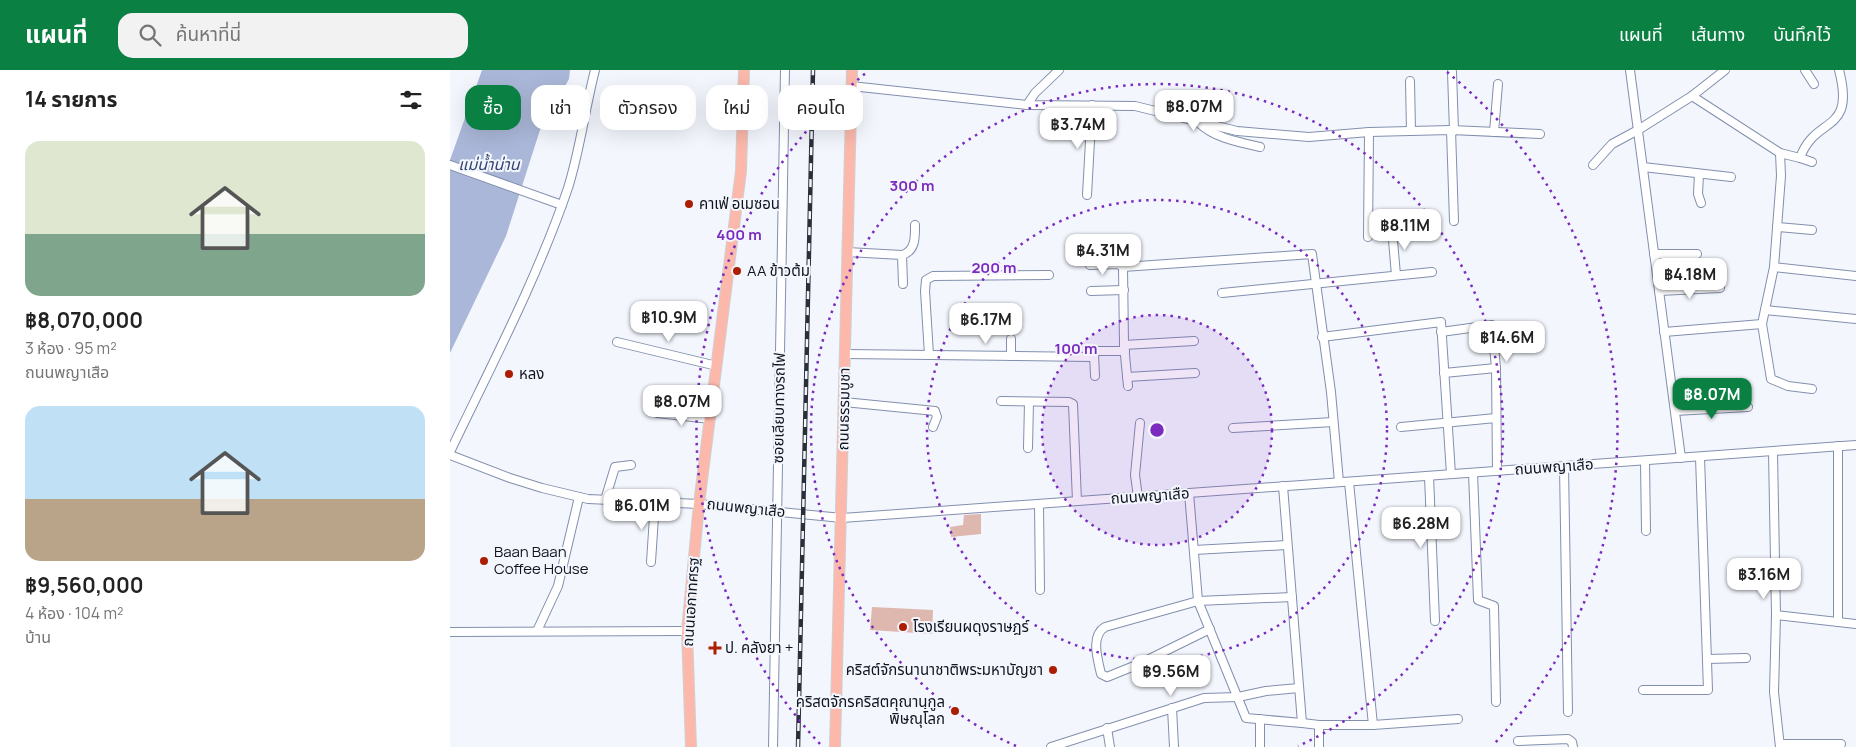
<!DOCTYPE html>
<html lang="th">
<meta charset="utf-8">
<style>
:root{--surface:#fff;--page:#f2f2f2;--text:#222;--muted:#767676;--accent:#0b8043}
body{margin:0;font-family:Manrope,"Noto Sans Thai",sans-serif;background:var(--page);color:var(--text);height:100vh;display:flex;flex-direction:column;font-size:19px;white-space:nowrap}
*{box-sizing:border-box;margin:0}
p{font-size:16px;color:var(--muted)}
.icon{flex:none;width:28px;height:28px;fill:none;stroke:currentColor;stroke-width:2;stroke-linecap:round;stroke-linejoin:round}
.map{position:relative;flex:1;overflow:hidden}
.drawer{display:flex;flex-direction:column;background:var(--surface);width:450px}
.drawer>*{flex:none}
.guide{position:absolute;left:15px;top:15px;width:475px;height:45px;display:flex;gap:10px}
.price{position:absolute;translate:-50% -42px;padding:0 11px;border-radius:10px;background:#fff;color:#222;font-size:16px;line-height:32px;filter:drop-shadow(0 1px 2px #0008)}
.price::after{content:'';position:absolute;left:50%;top:30px;width:15px;height:11px;margin-left:-8px;background:inherit;clip-path:polygon(0 0,100% 0,50% 100%)}
.price.active{background:var(--accent);color:#fff}
ul{padding:0;list-style:none}
li{display:grid;align-content:center;gap:10px;height:265px;padding:0 25px}
li span{display:grid;place-items:center;height:155px;border-radius:15px;color:#555}
li>.icon{margin-inline-start:auto}
span .icon{width:90px;height:90px;fill:#fffc;stroke-width:1}
li b{font-size:21px}
h2{display:flex;justify-content:space-between;align-items:center;height:60px;padding:0 25px;font-size:21px}
.tag{padding:0 18px;border-radius:15px;background:var(--surface);box-shadow:0 5px 20px #0002;font-size:18px;line-height:45px}
.tag.active{background:var(--accent);color:#fff}
header{display:flex;align-items:center;gap:30px;box-sizing:border-box;height:70px;padding:0 25px;background:var(--accent);color:#fff}
header strong{font-size:24px}
nav{display:flex;gap:28px;margin-inline-start:auto;font-size:18px}
.search{width:350px;height:45px;background:var(--page);display:flex;align-items:center;gap:12px;box-sizing:border-box;padding:0 18px;border-radius:15px;color:var(--muted);font-size:19px}
main{display:flex;flex:1;min-height:0}
.map>svg:first-child{display:block}
.green{fill:#deb7af}
.water{fill:#aab7d8}
.lines{fill:none;stroke-linecap:round;stroke-linejoin:round}
.minor-casing{stroke:#828fad;stroke-width:10}
.major-casing{stroke:#cfd0d2;stroke-width:12}
.minor{stroke:#fff;stroke-width:8}
.major{stroke:#fcb8ab;stroke-width:10}
.rail-casing{stroke:#2a2f3a;stroke-width:4.5}
.rail{stroke:#f3f6fd;stroke-width:2.5;stroke-dasharray:8;stroke-linecap:butt}
.ring{fill:none;stroke:#7b2cbf;stroke-width:2.5;stroke-dasharray:2.5 5}
.poi-dot{fill:#ac1d02;stroke:#f3f6fd;stroke-width:2}
.labels{text-anchor:middle;stroke-width:4;stroke-linejoin:round;paint-order:stroke}
.poi-label{font-size:15px;fill:#0f141f;stroke:#f3f6fd;text-anchor:start}
.street-label{font-size:15px;fill:#0f141f;stroke:#f3f6fd}
.water-label{font-size:16px;font-style:italic;fill:#344572;stroke:#f3f6fd}
.centre{fill:#7b2cbf;stroke:#f3f6fd;stroke-width:2.5}
.ring-label{font-size:15px;text-anchor:middle;font-weight:bold;fill:#7b2cbf;stroke:#f3f6fd;stroke-width:4;stroke-linejoin:round;paint-order:stroke}
</style>
<header>
<strong>แผนที่</strong>
<div class="search"><svg class="icon" aria-label="search" viewBox="0 0 24 24"><circle cx="10" cy="10" r="6"/><path d="M15 15l6 6"/></svg>ค้นหาที่นี่</div>
<nav><a>แผนที่</a><a>เส้นทาง</a><a>บันทึกไว้</a></nav>
</header>
<main>
<section class="drawer">
<h2>14 รายการ<svg class="icon" aria-label="filters" viewBox="0 0 24 24"><path d="M4 7h16M4 17h16"/><circle cx="9" cy="7" r="2"/><circle cx="15" cy="17" r="2"/></svg></h2>
<ul>
<li><span style="background:linear-gradient(#dfe7d0 60%,#7fa58c 0)"><svg class="icon" aria-label="home" viewBox="0 0 24 24"><path d="M3 11l9-7 9 7M6 9v11h12V9"/></svg></span><div><b>฿8,070,000</b><p>3 ห้อง · 95 m²</p><p>ถนนพญาเสือ</p></div></li>
<li><span style="background:linear-gradient(#bfe0f5 60%,#b9a48a 0)"><svg class="icon" aria-label="home" viewBox="0 0 24 24"><path d="M3 11l9-7 9 7M6 9v11h12V9"/></svg></span><div><b>฿9,560,000</b><p>4 ห้อง · 104 m²</p><p>บ้าน</p></div></li>
</ul>
</section>
<div class="map">
<svg width="1406" height="677" viewBox="0 0 1406 677">
<rect width="100%" height="100%" fill="#f3f6fd"/>
<!-- green -->
<g class="green">
<polygon points="531,444 531,464 501,467 500,457 513,455 514,445"/>
<polygon points="422,537 483,540 482,564 420,560"/>
</g>
<!-- water -->
<polygon class="water" points="32,0 120,0 119,9 90,60 56,166 0,283 0,90"/>
<g class="lines">
<defs>
<g id="minor">
<polyline points="1180,0 1231,388"/>
<polyline points="1355,0 1364,14"/>
<polyline points="1002,2 1004,61"/>
<polyline points="960,11 961,61"/>
<polyline points="401,16 577,35 685,36 787,61 859,67 919,62 1001,60 1090,64"/>
<polyline points="1242,26 1330,83 1331,106 1324,197 1312,254 1321,309 1338,316 1362,319"/>
<polyline points="577,35 585,23 609,0"/>
<path d="M749 53C765 68 788 72 810 77"/>
<polyline points="1001,60 1004,151"/>
<polyline points="1044,62 1048,14"/>
<path d="M1330 83 1350 88C1365 45 1406 65 1389 0"/>
<polyline points="1350,88 1362,92"/>
<polyline points="0,95 112,135"/>
<polyline points="1143,95 1162,74 1188,60 1242,26 1275,0"/>
<polyline points="1193,97 1281,107"/>
<polyline points="1249,104 1248,124 1251,133"/>
<polyline points="637,125 642,35"/>
<polyline points="1327,157 1362,160"/>
<polyline points="942,159 946,205"/>
<polyline points="918,167 919,62"/>
<polyline points="397,182 452,185 453,214"/>
<polyline points="1204,184 1247,184"/>
<path d="M452 185C466 181 465 166 465 155"/>
<polyline points="640,195 668,194 673,197"/>
<polyline points="1324,197 1406,206"/>
<polyline points="641,221 674,220"/>
<polyline points="1209,221 1270,218"/>
<polyline points="772,223 982,202"/>
<polyline points="1315,240 1406,249"/>
<polyline points="991,262 1042,255 1046,298 1047,401"/>
<polyline points="1214,262 1312,254"/>
<polyline points="872,267 991,252 1001,404"/>
<polyline points="167,272 267,296"/>
<polyline points="674,275 744,271"/>
<polyline points="395,284 642,287 646,281 675,281"/>
<polyline points="644,284 645,306"/>
<polyline points="479,285 475,221 476,210 483,206 599,205"/>
<polyline points="561,286 561,269"/>
<polyline points="994,303 1046,298"/>
<polyline points="677,307 745,303"/>
<polyline points="678,316 674,275 673,197 862,184 881,322 889,412"/>
<polyline points="551,331 619,332 623,334 627,431"/>
<polyline points="394,332 485,341 487,347 483,357"/>
<polyline points="1225,341 1298,337"/>
<polyline points="207,343 260,349"/>
<polyline points="951,357 1046,348"/>
<polyline points="783,358 883,352"/>
<polyline points="1388,376 1388,552"/>
<polyline points="578,378 579,332"/>
<path d="M0 382C41 296 87 209 118 118 130 80 135 39 145 0"/>
<polyline points="1323,382 1326,545 1324,622 1330,677"/>
<polyline points="0,385 60,408 92,418 138,429 249,434 392,448 1406,375"/>
<polyline points="1195,391 1196,461"/>
<polyline points="1114,396 1118,642"/>
<polyline points="1023,403 1028,530 1044,536 1046,632"/>
<polyline points="979,406 985,551"/>
<polyline points="833,416 852,653 869,655 869,677"/>
<polyline points="739,423 748,531 796,648 852,653"/>
<polyline points="688,427 685,405 690,353"/>
<polyline points="155,430 165,397 181,395"/>
<polyline points="589,434 590,520"/>
<polyline points="744,480 837,475"/>
<polyline points="201,492 205,432"/>
<polyline points="1326,545 1406,554"/>
<path d="M760 559 689 594 657 607 651 604C648 590 640 566 655 557L748 531 842 527"/>
<polyline points="87,561 108,516 129,427"/>
<polyline points="0,562 237,561"/>
<polyline points="1257,589 1296,588"/>
<polyline points="1193,620 1258,620 1250,387"/>
<polyline points="722,638 724,677"/>
<polyline points="810,649 810,677"/>
<polyline points="869,655 923,655 899,412"/>
<polyline points="923,655 1008,649"/>
<polyline points="657,658 660,677"/>
<polyline points="1068,671 1118,669 1122,672 1123,677"/>
<polyline points="1330,674 1391,674"/>
<polyline points="323,677 335,0"/>
<polyline points="601,677 754,628 788,627 816,621 849,618"/>
</g>
<g id="major">
<polyline points="241,677 237,561 249,434 291,101 294,0"/>
<polyline points="385,677 402,0"/>
</g>
</defs>
<!-- minor casing -->
<use href="#minor" class="minor-casing"/>
<!-- major casing -->
<use href="#major" class="major-casing"/>
<!-- minor -->
<use href="#minor" class="minor"/>
<!-- major -->
<use href="#major" class="major"/>
<defs>
<polyline id="rail" points="348,677 363,0"/>
</defs>
<!-- rail casing -->
<use href="#rail" class="rail-casing"/>
<!-- rail -->
<use href="#rail" class="rail"/>
</g>
<!-- distance rings -->
<circle cx="707" cy="360" r="115" fill="#7b2cbf" fill-opacity=".12"/>
<g class="ring">
<circle cx="707" cy="360" r="115"/>
<circle cx="707" cy="360" r="230"/>
<path d="M566 676A346 346 0 1 1 848 676"/>
<path d="M370 674A461 461 0 0 1 417 2M997 2A461 461 0 0 1 1044 674"/>
</g>
<!-- markers -->
<g class="poi-dot">
<circle cx="239" cy="134" r="5"/>
<circle cx="287" cy="201" r="5"/>
<circle cx="59" cy="304" r="5"/>
<circle cx="34" cy="491" r="5"/>
<circle cx="453" cy="557" r="5"/>
<path d="M262.5 570.5h5v5h5v5h-5v5h-5v-5h-5v-5h5z"/>
<circle cx="603" cy="600" r="5"/>
<circle cx="505" cy="641" r="5"/>
</g>
<g class="labels">
<!-- poi labels -->
<g class="poi-label">
<text x="249" y="139">คาเฟ่ อเมซอน</text>
<text x="297" y="206">AA ข้าวต้ม</text>
<text x="69" y="309">หลง</text>
<text x="44" y="487">Baan Baan<tspan x="44" dy="17">Coffee House</tspan></text>
<text x="463" y="562">โรงเรียนผดุงราษฎร์</text>
<text x="275" y="583">ป. คลังยา +</text>
<text x="593" y="605" text-anchor="end">คริสต์จักรนานาชาติพระมหาบัญชา</text>
<text x="495" y="637" text-anchor="end">คริสตจักรคริสตคุณานุกูล<tspan x="495" dy="17">พิษณุโลก</tspan></text>
</g>
<!-- street labels -->
<g class="street-label">
<text transform="translate(329 338) rotate(-89)" y="5">ซอยเลียบทางรถไฟ</text>
<text transform="translate(394 339) rotate(-89)" y="5">ถนนธรรมบูชา</text>
<text transform="translate(1104 397) rotate(-4)" y="5">ถนนพญาเสือ</text>
<text transform="translate(700 426) rotate(-4)" y="5">ถนนพญาเสือ</text>
<text transform="translate(296 438) rotate(6)" y="5">ถนนพญาเสือ</text>
<text transform="translate(241 532) rotate(-86)" y="5">ถนนเอกาทศรฐ</text>
</g>
<!-- water labels -->
<g class="water-label">
<text x="39" y="100">แม่น้ำน่าน</text>
</g>
</g>
<circle cx="707" cy="360" r="8" class="centre"/>
<g class="ring-label">
<text x="462" y="121">300 m</text>
<text x="289" y="170">400 m</text>
<text x="544" y="203">200 m</text>
<text x="626" y="284">100 m</text>
</g>
</svg>
<b class="price" style="left:744px;top:62px">฿8.07M</b>
<b class="price" style="left:628px;top:80px">฿3.74M</b>
<b class="price" style="left:955px;top:181px">฿8.11M</b>
<b class="price" style="left:653px;top:206px">฿4.31M</b>
<b class="price" style="left:1240px;top:230px">฿4.18M</b>
<b class="price" style="left:219px;top:273px">฿10.9M</b>
<b class="price" style="left:536px;top:275px">฿6.17M</b>
<b class="price" style="left:1057px;top:293px">฿14.6M</b>
<b class="price active" style="left:1262px;top:350px">฿8.07M</b>
<b class="price" style="left:232px;top:357px">฿8.07M</b>
<b class="price" style="left:192px;top:461px">฿6.01M</b>
<b class="price" style="left:971px;top:479px">฿6.28M</b>
<b class="price" style="left:1314px;top:530px">฿3.16M</b>
<b class="price" style="left:721px;top:627px">฿9.56M</b>
<div class="guide">
<a class="tag active">ซื้อ</a>
<a class="tag">เช่า</a>
<a class="tag">ตัวกรอง</a>
<a class="tag">ใหม่</a>
<a class="tag">คอนโด</a>
</div>
</div>
</main>
